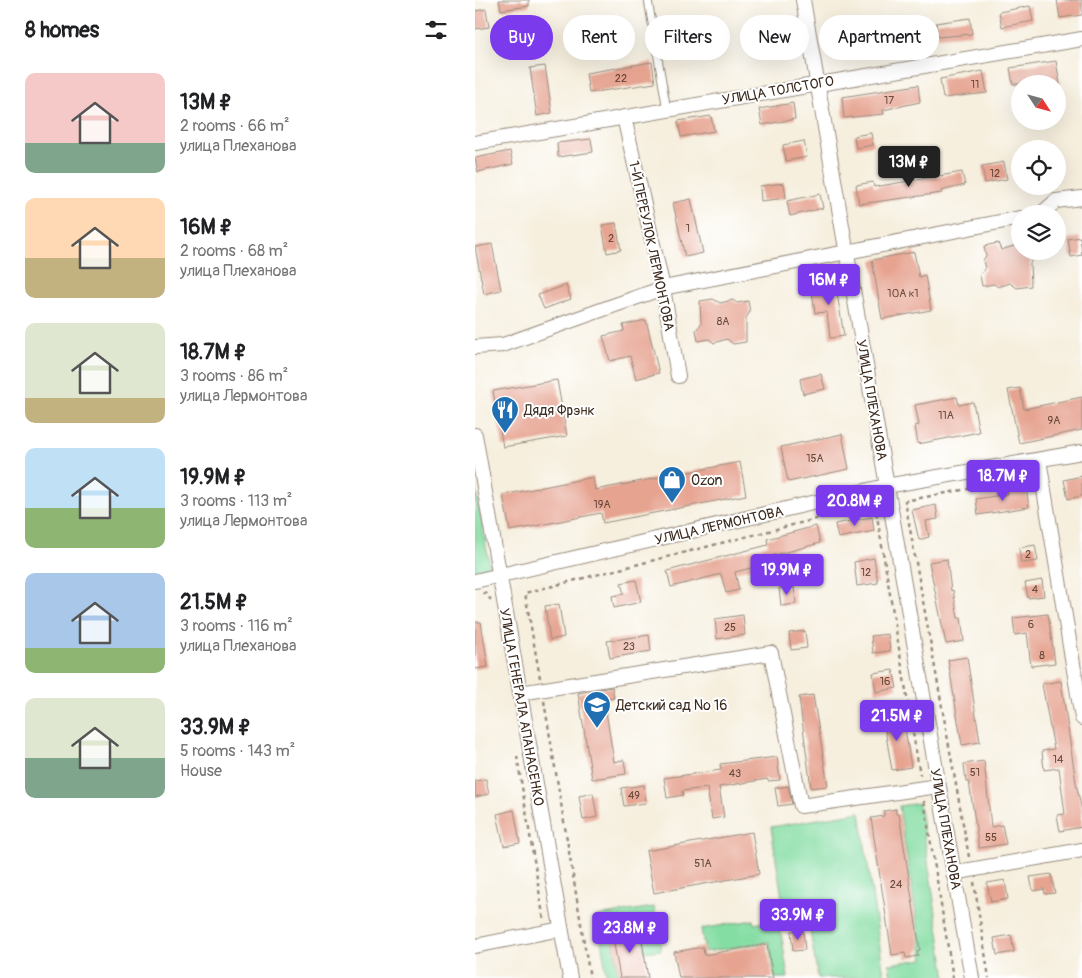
<!DOCTYPE html>
<meta charset="utf-8">
<style>
:root{--surface:#fff;--page:#f2f2f2;--text:#202124;--muted:#757577;--accent:#7c3aed}
body{margin:0;font-family:Pangolin,sans-serif;background:var(--page);color:var(--text);height:100vh;display:flex;flex-direction:column;font-size:19px;white-space:nowrap}
*{box-sizing:border-box;margin:0}
p{font-size:16px;color:var(--muted)}
.icon{flex:none;width:28px;height:28px;fill:none;stroke:currentColor;stroke-width:2;stroke-linecap:round;stroke-linejoin:round}
.map{position:relative;flex:1;overflow:hidden}
.sheet{display:flex;flex-direction:column;background:var(--surface);width:475px}
.sheet>*{flex:none}
.guide{position:absolute;left:15px;top:15px;width:475px;height:45px;display:flex;gap:10px}
.needle{width:32px;rotate:126deg}
.fabs{position:absolute;left:536px;top:75px;display:grid;gap:10px}
.fabs a{display:grid;place-items:center;width:55px;height:55px;border-radius:50%;background:var(--surface);box-shadow:0 5px 20px #0002;font-size:25px}
.price{position:absolute;translate:-50% -42px;padding:0 11px;border-radius:5px;background:var(--accent);color:#fff;font-size:16px;line-height:32px;filter:drop-shadow(0 1px 2px #0008)}
.price::after{content:'';position:absolute;left:50%;top:30px;width:15px;height:11px;margin-left:-8px;background:inherit;clip-path:polygon(0 0,100% 0,50% 100%)}
.price.active{background:#222;color:#fff}
ul{padding:0;list-style:none}
li{display:flex;align-items:center;gap:15px;height:125px;padding:0 25px}
li span{display:grid;place-items:center;flex:none;width:140px;height:100px;border-radius:10px;color:#555}
li>.icon{margin-inline-start:auto}
span .icon{width:60px;height:60px;fill:#fffc;stroke-width:1}
li b{font-size:21px}
h2{display:flex;justify-content:space-between;align-items:center;height:60px;padding:0 25px;font-size:21px}
.pill{padding:0 18px;border-radius:22px;background:var(--surface);box-shadow:0 5px 20px #0002;font-size:18px;line-height:45px}
.pill.active{background:var(--accent);color:#fff}
main{display:flex;flex:1;min-height:0}
.map>svg:first-child{display:block}
.green{fill:#84dda3;stroke:#608460}
.building{fill:#e6a390}
.lines{fill:none;stroke-linecap:round;stroke-linejoin:round}
.service-casing{stroke:#988c7e;stroke-width:9}
.minor-casing{stroke:#988c7e;stroke-width:16}
.path{stroke:#988c7e;stroke-width:2.5;stroke-dasharray:4 4;stroke-linecap:butt}
.service{stroke:#fff;stroke-width:7}
.minor{stroke:#fff;stroke-width:14}
.labels{text-anchor:middle;stroke-width:4;stroke-linejoin:round;paint-order:stroke}
.number-label{font-size:11px;fill:#66483a}
.street-label{font-size:14px;fill:#3b2a1e;stroke:#fff}
.poi-label{font-size:14px;fill:#3b2a1e;stroke:#fff;text-anchor:start}
</style>
<main>
<section class="sheet">
<h2>8 homes<svg class="icon" aria-label="filters" viewBox="0 0 24 24"><path d="M4 7h16M4 17h16"/><circle cx="9" cy="7" r="2"/><circle cx="15" cy="17" r="2"/></svg></h2>
<ul>
<li><span style="background:linear-gradient(#f6c9c9 70%,#7fa58c 0)"><svg class="icon" aria-label="home" viewBox="0 0 24 24"><path d="M3 11l9-7 9 7M6 9v11h12V9"/></svg></span><div><b>13M ₽</b><p>2 rooms · 66 m²</p><p>улица Плеханова</p></div></li>
<li><span style="background:linear-gradient(#ffd9b3 60%,#c2b280 0)"><svg class="icon" aria-label="home" viewBox="0 0 24 24"><path d="M3 11l9-7 9 7M6 9v11h12V9"/></svg></span><div><b>16M ₽</b><p>2 rooms · 68 m²</p><p>улица Плеханова</p></div></li>
<li><span style="background:linear-gradient(#dfe7d0 75%,#c2b280 0)"><svg class="icon" aria-label="home" viewBox="0 0 24 24"><path d="M3 11l9-7 9 7M6 9v11h12V9"/></svg></span><div><b>18.7M ₽</b><p>3 rooms · 86 m²</p><p>улица Лермонтова</p></div></li>
<li><span style="background:linear-gradient(#bfe0f5 60%,#8fb573 0)"><svg class="icon" aria-label="home" viewBox="0 0 24 24"><path d="M3 11l9-7 9 7M6 9v11h12V9"/></svg></span><div><b>19.9M ₽</b><p>3 rooms · 113 m²</p><p>улица Лермонтова</p></div></li>
<li><span style="background:linear-gradient(#a9c7e8 75%,#8fb573 0)"><svg class="icon" aria-label="home" viewBox="0 0 24 24"><path d="M3 11l9-7 9 7M6 9v11h12V9"/></svg></span><div><b>21.5M ₽</b><p>3 rooms · 116 m²</p><p>улица Плеханова</p></div></li>
<li><span style="background:linear-gradient(#dfe7d0 60%,#7fa58c 0)"><svg class="icon" aria-label="home" viewBox="0 0 24 24"><path d="M3 11l9-7 9 7M6 9v11h12V9"/></svg></span><div><b>33.9M ₽</b><p>5 rooms · 143 m²</p><p>House</p></div></li>
</ul>
</section>
<div class="map">
<svg width="607" height="978" viewBox="0 0 607 978">
<rect width="100%" height="100%" fill="#fff"/>
<filter id="ink" filterUnits="userSpaceOnUse"><feTurbulence type="fractalNoise" baseFrequency=".02" numOctaves="2"/><feDisplacementMap in="SourceGraphic" scale="10" xChannelSelector="R" yChannelSelector="G"/><feConvolveMatrix kernelMatrix="1 2 1 2 8 2 1 2 1" color-interpolation-filters="sRGB"/></filter>
<filter id="wash" filterUnits="userSpaceOnUse"><feTurbulence type="fractalNoise" baseFrequency=".0096" numOctaves="4" result="noise"/><feDisplacementMap in="SourceGraphic" scale="20" xChannelSelector="R" yChannelSelector="G"/><feGaussianBlur stdDeviation="1.12" result="paint"/><feColorMatrix in="noise" values="0 0 0 0 0 0 0 0 0 0 0 0 0 0 0 0 0 1.4 0 .05"/><feComposite in="paint" operator="in"/></filter>
<g filter="url(#wash)">
<rect width="100%" height="100%" fill="#f6efde"/>
<!-- green -->
<g class="green">
<polygon points="0,486 15,567 0,570"/>
<polygon points="444,803 471,978 416,978 414,964 448,959 424,806"/>
<polygon points="385,812 409,975 394,978 343,978 333,920 311,924 296,827"/>
<polygon points="179,907 186,950 170,952 166,927 137,932 144,978 132,978 122,916"/>
<polygon points="304,919 313,978 300,978 294,942 230,952 226,929 278,920 279,924"/>
</g>
<g id="blocks">
<!-- building -->
<g class="building">
<polygon points="24,0 54,0 54,6 26,10"/>
<polygon points="582,0 607,0 607,15 585,18"/>
<polygon points="555,6 558,21 527,27 524,12"/>
<polygon points="11,9 14,27 0,29 0,11"/>
<polygon points="495,18 497,34 463,37 461,23"/>
<polygon points="318,22 323,54 309,57 304,25"/>
<polygon points="434,25 436,42 399,50 396,35"/>
<polygon points="373,34 377,54 360,56 356,37"/>
<polygon points="581,61 585,84 538,84 535,68"/>
<polygon points="177,62 180,83 114,93 111,73"/>
<polygon points="70,66 77,113 62,116 55,68"/>
<polygon points="508,71 512,93 468,98 465,79"/>
<polygon points="443,85 445,102 408,110 409,114 369,118 367,97"/>
<polygon points="318,103 320,119 287,125 284,109"/>
<polygon points="236,116 239,131 206,137 203,121"/>
<polygon points="396,133 398,145 381,148 379,136"/>
<polygon points="116,139 118,152 83,157 82,143"/>
<polygon points="329,141 332,157 311,161 308,145"/>
<polygon points="35,151 38,164 3,172 0,158"/>
<polygon points="529,162 532,179 510,183 507,166"/>
<polygon points="487,172 490,185 466,191 467,193 384,204 381,185 398,182 399,187"/>
<polygon points="309,183 311,198 286,201 285,186"/>
<polygon points="345,194 348,208 315,216 312,201"/>
<polygon points="216,199 228,253 210,257 198,203"/>
<polygon points="141,223 146,250 132,253 127,225"/>
<polygon points="605,237 607,255 596,257 593,239"/>
<polygon points="523,243 526,250 545,244 545,251 563,251 555,263 556,286 542,288 535,283 523,287 519,284 507,286 505,275 510,269 508,260 511,256 509,246"/>
<polygon points="17,244 26,290 9,294 0,247"/>
<polygon points="439,252 444,277 450,275 456,310 407,319 397,260"/>
<polygon points="360,281 369,336 355,338 352,312 340,313 336,285"/>
<polygon points="91,285 96,299 69,309 63,295"/>
<polygon points="238,299 245,303 258,300 262,303 273,301 275,312 271,318 271,342 258,344 252,339 239,343 234,339 223,341 221,330 226,324 225,301"/>
<polygon points="171,320 184,373 161,379 155,356 135,361 128,336 149,331 148,325"/>
<polygon points="346,374 350,389 328,394 325,379"/>
<polygon points="82,380 92,436 28,447 18,391"/>
<polygon points="545,388 549,409 607,397 607,430 544,443 533,390"/>
<polygon points="482,397 484,405 498,402 504,432 443,444 440,426 444,425 440,405"/>
<polygon points="367,434 374,469 313,482 306,447"/>
<polygon points="265,462 271,495 128,523 126,513 35,531 28,495 118,477 120,490"/>
<polygon points="607,476 607,496 593,499 589,480"/>
<polygon points="551,488 554,507 503,515 501,499 533,494 532,491"/>
<polygon points="461,505 463,519 451,521 454,537 444,540 437,510"/>
<polygon points="397,517 399,531 363,538 360,524"/>
<polygon points="341,526 345,543 293,557 297,576 283,580 280,567 260,572 264,590 251,593 246,574 196,587 192,571 293,545 292,539"/>
<polygon points="560,545 563,561 546,563 544,548"/>
<polygon points="399,558 403,583 382,586 379,562"/>
<polygon points="472,559 476,591 478,590 483,618 486,618 489,641 471,644 454,562"/>
<polygon points="161,580 166,602 139,608 137,596 149,594 146,583"/>
<polygon points="567,580 569,596 553,598 550,583"/>
<polygon points="319,587 321,604 306,606 304,588"/>
<polygon points="84,604 89,637 75,640 70,606"/>
<polygon points="573,614 580,663 556,666 552,633 540,635 538,618"/>
<polygon points="268,615 270,635 242,639 240,619"/>
<polygon points="0,622 6,622 13,667 0,669"/>
<polygon points="330,631 332,648 316,650 314,633"/>
<polygon points="413,634 415,651 398,653 396,636"/>
<polygon points="174,635 176,651 135,658 132,641"/>
<polygon points="492,657 505,742 487,745 473,660"/>
<polygon points="418,670 422,688 401,692 398,673"/>
<polygon points="586,681 601,783 607,811 607,827 585,831 582,815 590,814 584,768 569,770 567,751 579,749 567,684"/>
<polygon points="137,687 139,698 129,699 139,762 149,760 151,774 117,779 103,693"/>
<polygon points="338,695 353,786 336,788 324,697"/>
<polygon points="428,715 436,767 417,770 408,718"/>
<polygon points="302,757 305,780 293,781 292,779 244,787 249,817 237,819 232,788 207,791 208,795 192,798 189,778 246,770 245,764"/>
<polygon points="509,761 516,827 527,825 531,844 504,848 494,782 491,782 489,764"/>
<polygon points="11,779 14,794 0,797 0,781"/>
<polygon points="169,785 171,803 149,806 146,788"/>
<polygon points="313,786 317,804 303,806 300,788"/>
<polygon points="118,793 122,817 108,820 104,796"/>
<polygon points="421,809 421,814 424,814 445,950 442,951 443,956 431,958 430,953 417,955 396,818 409,816 409,811"/>
<polygon points="39,810 45,843 29,846 22,814"/>
<polygon points="277,832 284,874 179,893 171,851"/>
<polygon points="576,874 580,893 570,894 569,889 558,891 555,877"/>
<polygon points="530,880 533,899 516,902 512,883"/>
<polygon points="165,928 173,978 145,978 137,933"/>
<polygon points="328,930 330,950 318,951 316,931"/>
<polygon points="536,935 539,952 522,955 519,938"/>
<polygon points="292,944 298,978 204,978 199,952 228,947 229,955"/>
</g>
</g>
</g>
<g filter="url(#ink)">
<use href="#blocks" fill-opacity="0" stroke="#988c7e" stroke-width="1"/>
<g class="lines">
<defs>
<polyline id="service" points="173,0 192,110"/>
<g id="minor">
<polyline points="328,0 497,978"/>
<polyline points="149,117 188,288 203,376"/>
<polyline points="0,143 607,39"/>
<polyline points="566,214 581,201 607,198"/>
<polyline points="0,347 28,345 188,288 545,218"/>
<polyline points="0,435 95,978"/>
<polyline points="564,460 607,718"/>
<polyline points="0,581 411,486 607,452"/>
<polyline points="45,693 296,653 326,806 463,786"/>
<polyline points="478,873 607,850"/>
<polyline points="0,946 86,929"/>
</g>
</defs>
<!-- service casing -->
<use href="#service" class="service-casing"/>
<!-- minor casing -->
<use href="#minor" class="minor-casing"/>
<!-- path -->
<g class="path">
<polyline points="8,593 10,593 16,600"/>
<polyline points="65,678 50,593 400,504 445,775"/>
<polyline points="69,701 115,978"/>
<polyline points="42,756 69,921"/>
<polyline points="449,801 478,978"/>
<polyline points="494,857 430,501 555,477"/>
<polyline points="499,882 514,978"/>
</g>
<!-- service -->
<use href="#service" class="service"/>
<!-- minor -->
<use href="#minor" class="minor"/>
</g>
</g>
<!-- icons -->
<defs>
<symbol id="restaurant-pin" viewBox="-11 -11 22 30"><path d="M0 17L-7.5 6A9.5 9.5 0 1 1 7.5 6Z" fill="#1f6fb2" stroke="#fff"/><path d="M-5-6h1v4h1v-4h1v4h1v-4h1v5L-1.5 .5V6h-2V.5L-5-1ZM5-6V6H3V1.5H1.5Q1.5-4 5-6Z" fill="#fff"/></symbol>
<symbol id="shop-pin" viewBox="-11 -11 22 30"><path d="M0 17L-7.5 6A9.5 9.5 0 1 1 7.5 6Z" fill="#1f6fb2" stroke="#fff"/><path d="M-5-2.5h2.3a2.7 3.5 0 0 1 5.4 0H5L5.5 6h-11ZM-1.5-2.5h3a1.5 2.3 0 0 0-3 0Z" fill="#fff"/></symbol>
<symbol id="school-pin" viewBox="-11 -11 22 30"><path d="M0 17L-7.5 6A9.5 9.5 0 1 1 7.5 6Z" fill="#1f6fb2" stroke="#fff"/><path d="M0-5L7-2L0 1L-7-2ZM-4 1L0 2.5L4 1V4Q0 6-4 4Z" fill="#fff"/></symbol>
</defs>
<g fill-rule="evenodd">
<use href="#restaurant-pin" x="14" y="394" width="32" height="43"/>
<use href="#shop-pin" x="181" y="464" width="32" height="43"/>
<use href="#school-pin" x="106" y="689" width="32" height="43"/>
</g>
<g class="labels">
<!-- number labels -->
<g class="number-label">
<text x="146" y="82">22</text>
<text x="500" y="88">11</text>
<text x="414" y="104">17</text>
<text x="520" y="177">12</text>
<text x="213" y="232">1</text>
<text x="136" y="242">2</text>
<text x="428" y="297">10А к1</text>
<text x="248" y="325">8А</text>
<text x="471" y="419">11А</text>
<text x="579" y="424">9А</text>
<text x="340" y="462">15А</text>
<text x="127" y="508">19А</text>
<text x="553" y="558">2</text>
<text x="391" y="576">12</text>
<text x="560" y="593">4</text>
<text x="556" y="628">6</text>
<text x="255" y="631">25</text>
<text x="154" y="650">23</text>
<text x="567" y="659">8</text>
<text x="410" y="685">16</text>
<text x="583" y="763">14</text>
<text x="500" y="776">51</text>
<text x="260" y="777">43</text>
<text x="159" y="799">49</text>
<text x="516" y="841">55</text>
<text x="228" y="867">51А</text>
<text x="421" y="888">24</text>
</g>
<!-- street labels -->
<g class="street-label">
<text transform="translate(303 90) rotate(-10)" y="5">УЛИЦА ТОЛСТОГО</text>
<text transform="translate(177 246) rotate(78)" y="5">1-Й ПЕРЕУЛОК ЛЕРМОНТОВА</text>
<text transform="translate(397 400) rotate(80)" y="5">УЛИЦА ПЛЕХАНОВА</text>
<text transform="translate(244 525) rotate(-13)" y="5">УЛИЦА ЛЕРМОНТОВА</text>
<text transform="translate(47 707) rotate(80)" y="5">УЛИЦА ГЕНЕРАЛА АПАНАСЕНКО</text>
<text transform="translate(471 829) rotate(80)" y="5">УЛИЦА ПЛЕХАНОВА</text>
</g>
<!-- poi labels -->
<g class="poi-label">
<text x="49" y="415">Дядя Фрэнк</text>
<text x="216" y="485">Ozon</text>
<text x="141" y="710">Детский сад № 16</text>
</g>
</g>
</svg>
<div class="fabs">
<a><svg class="needle" viewBox="-14 -14 28 28"><path d="M0-13l5 13h-10z" fill="#e53935"/><path d="M0 13l5-13h-10z" fill="#757577"/></svg></a>
<a><svg class="icon" aria-label="locate" viewBox="0 0 24 24"><circle cx="12" cy="12" r="6"/><path d="M12 2v4M12 18v4M2 12h4M18 12h4"/></svg></a>
<a><svg class="icon" aria-label="layers" viewBox="0 0 24 24"><path d="M12 4l9 5-9 5-9-5zM3 14l9 5 9-5"/></svg></a>
</div>
<b class="price active" style="left:434px;top:188px">13M ₽</b>
<b class="price" style="left:354px;top:306px">16M ₽</b>
<b class="price" style="left:528px;top:502px">18.7M ₽</b>
<b class="price" style="left:380px;top:527px">20.8M ₽</b>
<b class="price" style="left:312px;top:596px">19.9M ₽</b>
<b class="price" style="left:422px;top:742px">21.5M ₽</b>
<b class="price" style="left:323px;top:941px">33.9M ₽</b>
<b class="price" style="left:155px;top:954px">23.8M ₽</b>
<div class="guide">
<a class="pill active">Buy</a>
<a class="pill">Rent</a>
<a class="pill">Filters</a>
<a class="pill">New</a>
<a class="pill">Apartment</a>
</div>
</div>
</main>
